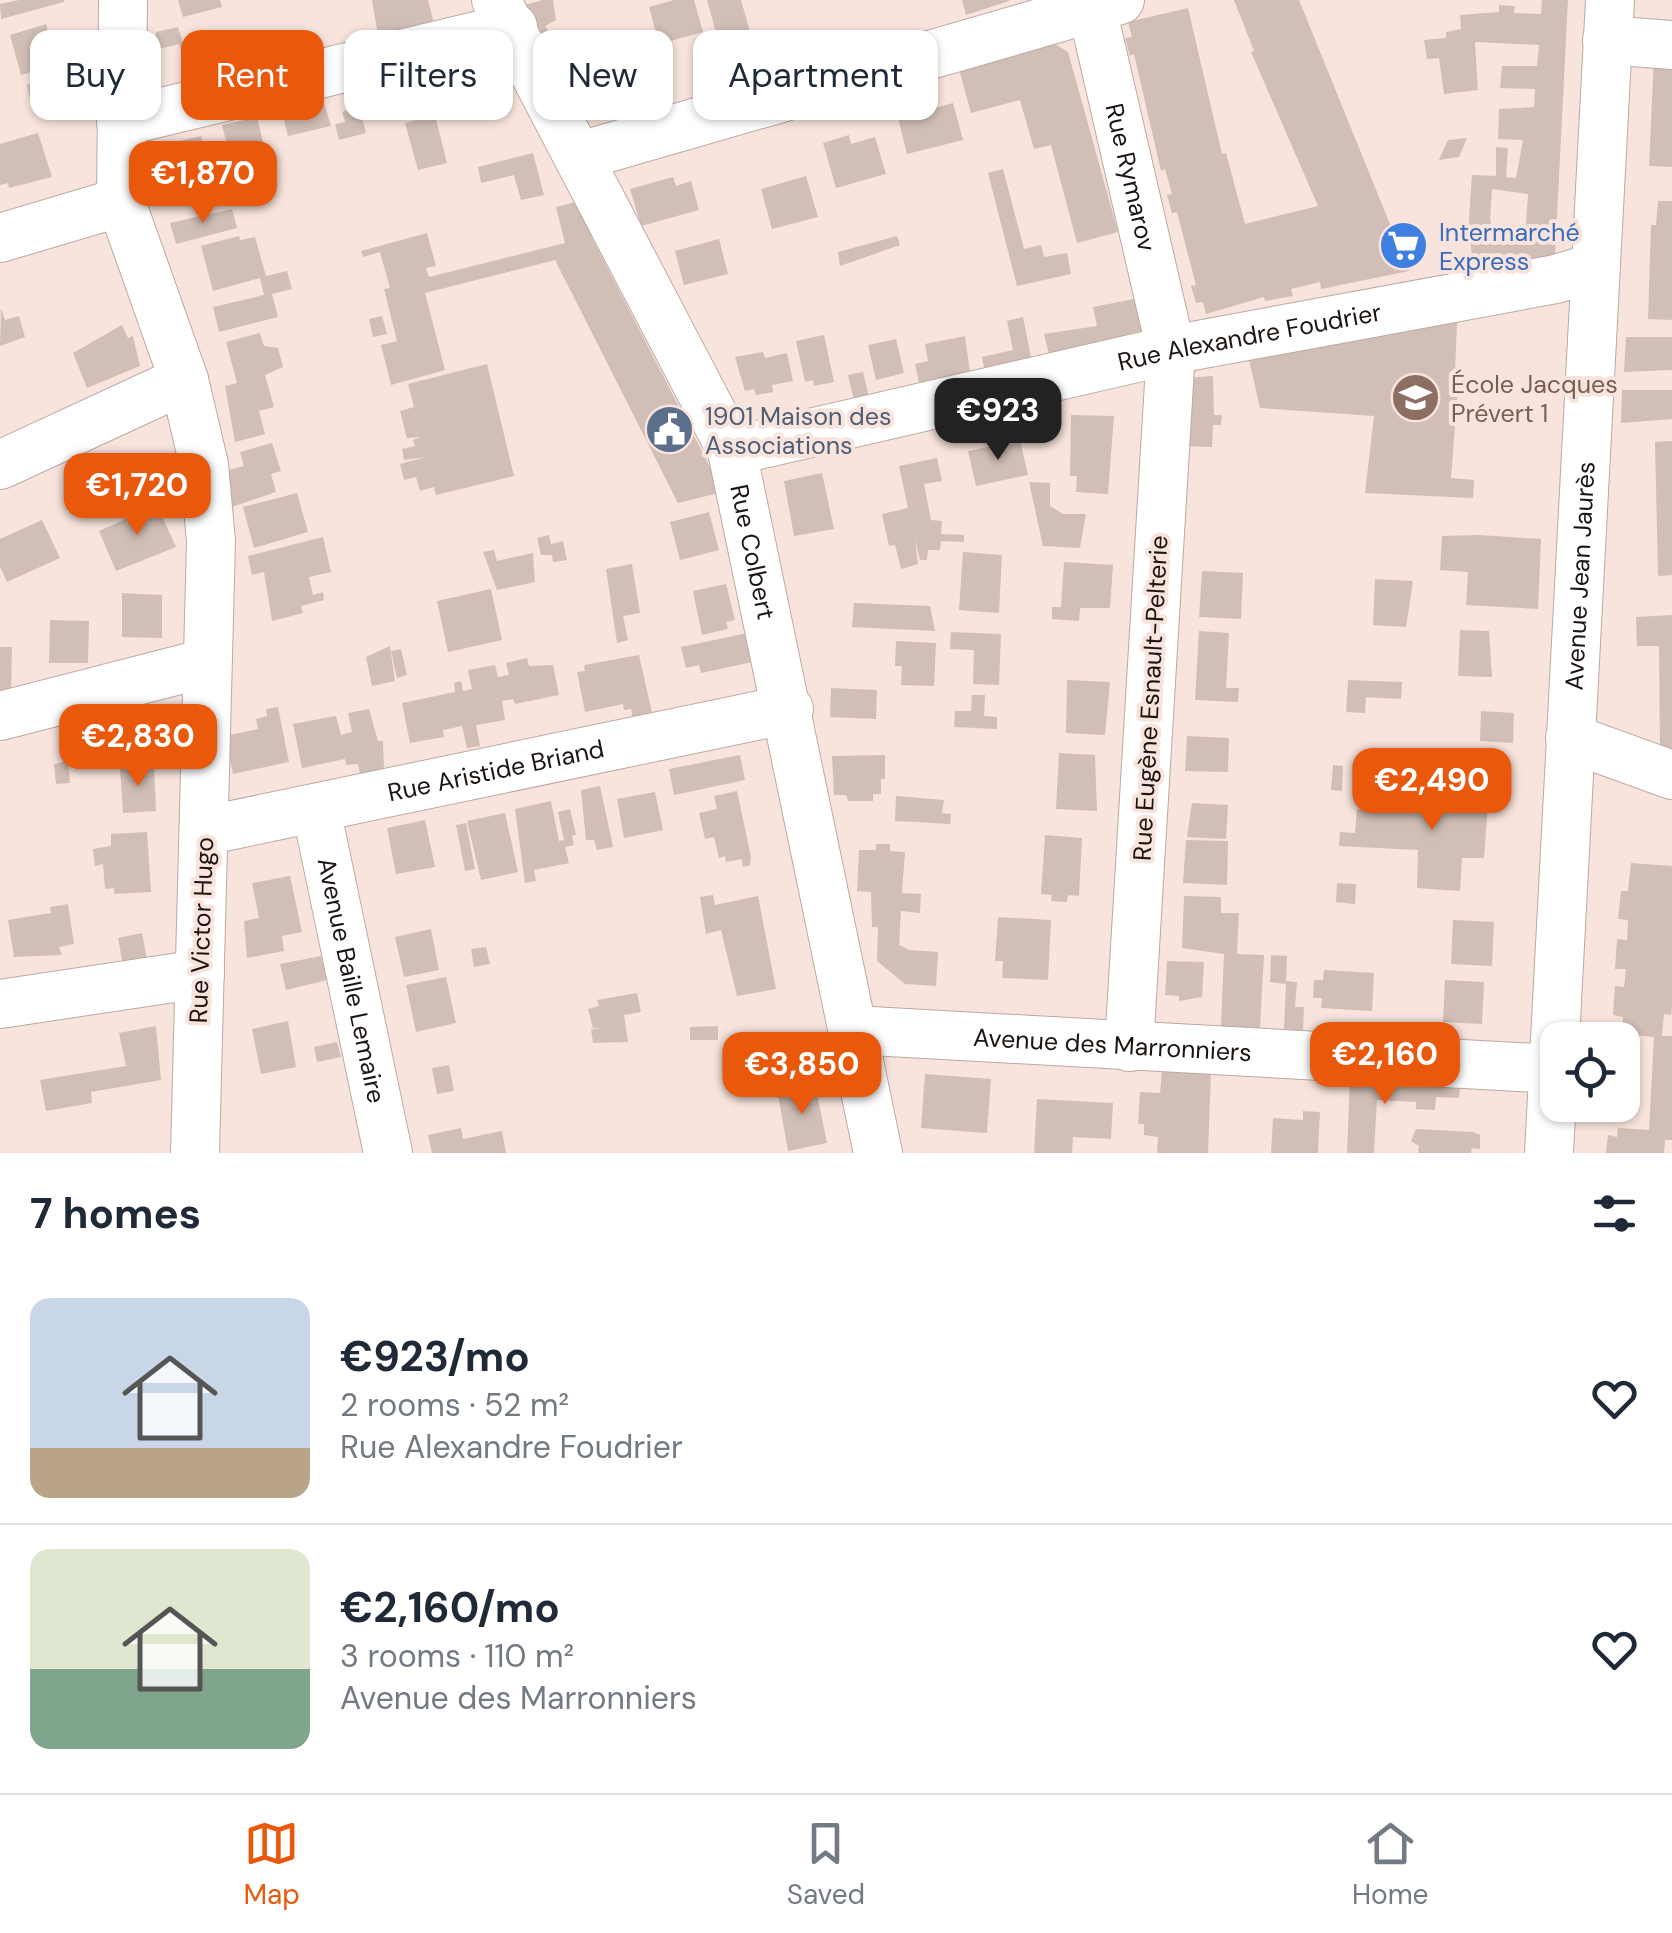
<!DOCTYPE html>
<meta charset="utf-8">
<style>
:root{--surface:#fff;--page:#f6f6f7;--text:#1f2937;--muted:#747a83;--line:#e0e1e3;--accent:#ea580c}
body{margin:0;font-family:"DM Sans",sans-serif;background:var(--page);color:var(--text);height:100vh;display:flex;flex-direction:column;font-size:38px;white-space:nowrap}
*{box-sizing:border-box;margin:0}
p{font-size:32px;color:var(--muted)}
.icon{flex:none;width:55px;height:55px;fill:none;stroke:currentColor;stroke-width:2;stroke-linecap:round;stroke-linejoin:round}
.map{position:relative;height:1153px;overflow:hidden}
.drawer{display:flex;flex-direction:column;background:var(--surface);flex:1}
.drawer>*{flex:none}
.top-card{position:absolute;left:30px;top:30px;width:1000px;height:90px;display:flex;gap:20px}
.controls{position:absolute;left:1540px;top:1022px;display:grid;gap:20px}
.controls a{display:grid;place-items:center;width:100px;height:100px;border-radius:20px;background:var(--surface);box-shadow:0 2px 8px #0004;font-size:50px}
.price{position:absolute;translate:-50% -85px;padding:0 22px;border-radius:20px;background:var(--accent);color:#fff;font-size:32px;line-height:65px;filter:drop-shadow(0 2px 5px #0008)}
.price::after{content:'';position:absolute;left:50%;top:60px;width:30px;height:22px;margin-left:-15px;background:inherit;clip-path:polygon(0 0,100% 0,50% 100%)}
.price.on{background:#222;color:#fff}
ul{padding:0;list-style:none}
li{display:flex;align-items:center;gap:30px;height:250px;padding:0 30px}
li+li{border-top:2px solid var(--line)}
li span{display:grid;place-items:center;flex:none;width:280px;height:200px;border-radius:20px;color:#555}
li>.icon{margin-inline-start:auto}
span .icon{width:120px;height:120px;fill:#fffc;stroke-width:1}
li b{font-size:42px}
h2{display:flex;justify-content:space-between;align-items:center;height:120px;padding:0 30px;font-size:42px}
.chip{padding:0 35px;border-radius:20px;background:var(--surface);box-shadow:0 2px 8px #0004;font-size:35px;line-height:90px}
.chip.on{background:var(--accent);color:#fff}
.tabs{display:flex;justify-content:space-around;align-items:center;height:140px;border-top:2px solid var(--line);background:var(--surface);font-size:28px;color:var(--muted)}
.tabs a{display:grid;justify-items:center;gap:5px}
.tabs .on{color:var(--accent)}
.map>svg:first-child{display:block}
.building{fill:#d1beb6;fill-rule:evenodd}
.lines{fill:none;stroke-linecap:round;stroke-linejoin:round}
.minor-casing{stroke:#bca9a2;stroke-width:50}
.minor{stroke:#fff;stroke-width:48}
.labels{text-anchor:middle;stroke-width:8;stroke-linejoin:round;paint-order:stroke}
.street-label{font-size:25px;fill:#1b1411;stroke:#f8e4dc}
.shop-label{font-size:25px;fill:#366cbe;stroke:#f8e4dc;text-anchor:start}
.education-label{font-size:25px;fill:#785e54;stroke:#f8e4dc;text-anchor:start}
.service-label{font-size:25px;fill:#4e5e75;stroke:#f8e4dc;text-anchor:start}
</style>
<div class="map">
<svg width="1672" height="1153" viewBox="0 0 1672 1153">
<rect width="100%" height="100%" fill="#f8e4dc"/>
<!-- building -->
<g class="building">
<polygon points="19,0 64,0 64,2 1,19 0,4"/>
<polygon points="178,0 220,0 222,7 183,17"/>
<polygon points="372,0 428,0 435,27 380,47"/>
<polygon points="543,0 553,0 556,20 545,26 554,40 549,43 563,67 552,74 514,8"/>
<polygon points="674,0 694,0 703,32 659,44 649,7"/>
<polygon points="707,0 741,0 753,42 721,51"/>
<polygon points="962,0 1009,0 1009,1 966,15"/>
<polygon points="1234,0 1299,0 1409,271 1321,289 1320,282 1291,289 1293,296 1265,301 1264,297 1206,314 1203,302 1196,303 1191,286 1196,285 1177,212 1172,213 1167,195 1172,194 1165,169 1161,171 1134,54 1130,56 1125,38 1132,37 1128,22 1188,8 1222,154 1226,153 1245,224 1318,206 1251,52 1254,51"/>
<path d="M1542 0H1568L1555 256 1473 274 1469 219 1472 175 1496 176V147L1508 148 1506 177 1516 178 1523 140 1498 139 1499 109 1534 107 1535 89 1500 88 1502 66H1537L1539 45 1475 42 1478 90 1444 94 1439 58 1427 59 1424 40 1446 38V32L1461 29 1460 15 1499 12V5L1515 6 1514 13 1541 14ZM1492 189 1528 194 1525 239 1517 240 1516 235 1497 245 1490 220Z"/>
<polygon points="46,24 57,65 21,75 10,35"/>
<polygon points="178,27 183,43 206,37 211,56 203,58 207,72 197,75 206,90 193,94 179,44 155,50 156,32"/>
<polygon points="1048,40 1068,52 1118,232 1077,243 1051,145 1034,149 1020,100 971,113 959,69"/>
<polygon points="1654,56 1672,56 1672,167 1649,166"/>
<polygon points="469,57 471,62 481,59 491,91 436,115 429,93 448,87 443,71"/>
<polygon points="588,58 614,103 581,121 561,88 572,82 568,75 576,71 573,66"/>
<polygon points="91,67 97,86 31,104 27,85"/>
<polygon points="321,93 331,126 288,136 282,112 288,110 286,101"/>
<polygon points="953,103 963,140 907,154 898,118"/>
<polygon points="359,107 366,133 339,140 335,124 345,122 342,112"/>
<polygon points="435,115 447,163 418,170 405,123"/>
<polygon points="257,117 265,151 231,160 222,125"/>
<polygon points="38,133 52,177 9,188 8,183 0,185 0,144"/>
<polygon points="849,135 851,144 875,137 886,174 836,188 823,143"/>
<polygon points="201,136 211,176 195,180 198,192 180,198 163,145"/>
<polygon points="1467,138 1459,157 1439,160 1448,140"/>
<polygon points="533,153 544,195 521,200 514,175 481,183 478,167"/>
<polygon points="1003,169 1024,249 1041,245 1044,257 1067,253 1071,274 1017,286 988,173"/>
<polygon points="806,176 818,217 772,229 761,189"/>
<polygon points="673,177 676,186 691,181 699,210 641,226 630,189"/>
<polygon points="583,200 600,234 591,236 723,492 678,503 555,260 425,293 445,370 391,385 381,345 397,341 384,289 390,288 380,252 363,257 361,251 427,233 436,266 426,268 429,277 565,243 556,207"/>
<polygon points="1658,201 1672,201 1672,320 1648,319 1651,225 1656,225"/>
<polygon points="232,209 237,228 176,244 170,223"/>
<polygon points="239,236 240,240 255,237 266,276 287,271 292,289 272,294 278,317 219,332 213,307 264,295 260,278 213,291 201,246"/>
<polygon points="897,236 900,245 840,266 838,252"/>
<polygon points="719,239 728,274 684,285 675,251"/>
<polygon points="1134,299 1143,333 1051,363 1044,334 1097,326 1093,307"/>
<polygon points="1,308 5,320 19,316 25,337 0,346"/>
<polygon points="382,316 387,334 373,337 369,319"/>
<polygon points="1023,317 1033,367 986,377 982,357 1013,350 1007,321"/>
<polygon points="1420,318 1457,322 1455,373 1459,374 1451,478 1474,480 1473,498 1365,493 1374,416 1260,408 1248,355"/>
<polygon points="122,325 128,338 133,336 140,366 87,388 73,353"/>
<polygon points="260,333 264,346 278,348 283,367 265,375 274,407 259,411 265,434 235,442 225,386 237,383 226,342"/>
<polygon points="824,335 834,382 814,386 813,380 805,382 796,341"/>
<polygon points="965,336 971,380 921,391 915,364 928,361 925,344"/>
<polygon points="1626,337 1672,337 1672,370 1624,372"/>
<polygon points="896,339 904,373 876,380 868,345"/>
<polygon points="763,352 765,358 787,353 793,381 772,385 773,392 756,395 754,389 745,391 735,357"/>
<polygon points="487,364 514,476 436,495 434,487 420,491 416,477 404,480 400,464 426,457 404,460 402,449 415,446 413,440 421,437 407,438 400,411 414,407 408,384"/>
<polygon points="863,372 870,402 855,405 848,375"/>
<polygon points="1213,376 1214,415 1222,415 1221,425 1213,425 1212,447 1179,446 1187,378"/>
<polygon points="1622,390 1672,390 1672,419 1621,423"/>
<polygon points="1071,415 1114,416 1108,494 1076,492 1077,476 1070,476"/>
<polygon points="1020,440 1028,475 976,486 968,451"/>
<polygon points="1672,441 1672,575 1658,576 1655,442"/>
<polygon points="272,443 281,471 271,474 276,492 223,510 221,472 244,466 240,452"/>
<polygon points="937,458 942,481 924,484 931,520 942,521 941,534 964,535 964,542 941,541 940,550 928,550 927,560 920,560 915,540 918,564 901,569 895,545 889,546 882,514 908,508 899,466"/>
<polygon points="113,462 126,494 79,514 65,482"/>
<polygon points="822,473 834,529 794,536 784,481"/>
<polygon points="1029,482 1050,483 1050,506 1063,514 1086,514 1080,548 1043,546"/>
<polygon points="297,493 308,532 254,548 243,507"/>
<polygon points="157,505 176,547 116,571 99,531"/>
<polygon points="709,512 719,550 680,560 670,522"/>
<polygon points="42,520 60,558 7,582 0,567 0,539"/>
<polygon points="549,535 551,544 563,541 567,560 553,562 552,555 541,555 537,538"/>
<polygon points="1479,535 1541,539 1538,609 1466,605 1468,572 1440,570 1442,536"/>
<polygon points="323,537 331,572 309,577 313,595 323,592 324,600 301,606 303,613 272,621 264,572 252,575 248,556"/>
<polygon points="494,550 497,561 533,553 535,582 497,590 483,552"/>
<polygon points="963,552 1002,555 999,613 959,610"/>
<polygon points="1064,562 1113,565 1110,608 1080,608 1079,621 1052,619 1052,607 1061,607"/>
<polygon points="632,564 640,613 623,616 628,640 617,643 606,569"/>
<polygon points="1202,571 1243,573 1241,619 1199,617"/>
<polygon points="1375,579 1413,581 1406,627 1373,625"/>
<polygon points="726,584 735,620 726,622 728,629 702,635 693,591"/>
<polygon points="491,589 502,640 448,652 437,601"/>
<polygon points="122,593 162,595 162,638 122,637"/>
<polygon points="854,603 930,606 935,631 852,627"/>
<polygon points="1672,615 1672,756 1660,756 1659,646 1637,646 1636,617"/>
<polygon points="50,620 89,621 88,663 49,663"/>
<polygon points="1460,630 1489,631 1492,677 1458,676"/>
<polygon points="757,631 762,660 701,673 699,665 686,668 681,647"/>
<polygon points="1199,631 1229,633 1226,688 1239,688 1238,702 1195,700"/>
<polygon points="951,632 1001,634 999,685 973,684 974,650 950,649"/>
<polygon points="896,641 936,643 934,686 901,685 902,666 895,666"/>
<polygon points="390,646 395,681 372,686 366,657"/>
<polygon points="0,647 12,647 11,690 0,690"/>
<polygon points="401,649 407,675 397,678 391,651"/>
<polygon points="639,655 652,713 674,708 675,716 634,725 631,709 624,710 623,704 585,712 577,672 585,671 584,665"/>
<polygon points="527,658 529,666 553,665 559,695 515,704 513,699 502,701 505,720 476,725 480,746 467,748 462,726 443,730 444,737 410,743 402,703 455,692 454,683 461,681 463,691 472,689 468,670 495,665 498,677 509,675 506,663"/>
<polygon points="1067,680 1110,682 1105,735 1066,733"/>
<polygon points="1348,680 1402,682 1401,699 1366,697 1365,713 1346,712"/>
<polygon points="831,688 877,690 876,719 830,717"/>
<polygon points="972,695 985,695 984,716 997,717 997,729 954,727 955,711 971,711"/>
<polygon points="113,705 125,751 89,758 77,713"/>
<polygon points="278,707 289,762 233,774 225,736 258,729 256,719 267,716 266,709"/>
<polygon points="369,709 378,741 383,741 384,769 360,774 358,764 346,765 345,759 302,768 293,724 336,716 341,735 352,732 348,713"/>
<polygon points="1481,711 1514,713 1513,743 1480,741"/>
<polygon points="1187,736 1229,738 1228,772 1185,771"/>
<polygon points="1059,753 1095,755 1097,811 1056,809"/>
<polygon points="740,755 745,780 674,795 669,769"/>
<polygon points="885,755 885,779 881,779 881,794 873,794 873,801 848,801 846,795 834,795 832,756"/>
<polygon points="68,761 70,783 56,784 54,764"/>
<polygon points="1333,765 1343,766 1342,791 1331,790"/>
<polygon points="154,766 156,811 123,813 120,768"/>
<polygon points="1446,776 1490,779 1484,858 1462,858 1460,891 1417,888 1418,850 1339,846 1340,832 1355,833 1357,809 1444,813"/>
<polygon points="600,786 613,847 597,850 594,840 586,840 581,790"/>
<polygon points="737,791 751,857 750,865 743,867 742,859 726,862 725,856 719,858 714,837 705,839 699,813 717,809 714,796"/>
<polygon points="655,792 663,830 624,838 617,799"/>
<polygon points="896,796 944,800 942,813 951,814 950,824 895,821"/>
<polygon points="551,801 559,841 564,840 558,812 570,809 576,835 572,836 574,845 565,847 569,863 534,870 536,881 525,883 515,809"/>
<polygon points="1192,803 1228,805 1226,839 1187,837"/>
<polygon points="505,813 518,872 481,880 467,821"/>
<polygon points="425,820 435,867 396,874 387,828"/>
<polygon points="466,823 475,869 465,871 456,825"/>
<polygon points="147,832 151,892 114,894 114,888 105,889 103,864 95,866 93,849 111,846 111,834"/>
<polygon points="1045,835 1082,838 1079,896 1068,895 1067,902 1051,901 1052,895 1041,894"/>
<polygon points="1186,840 1228,841 1227,885 1183,883"/>
<polygon points="876,844 890,844 890,851 905,852 902,893 921,894 920,913 901,911 899,945 909,950 938,952 936,986 905,984 877,961 878,927 872,927 871,892 857,891 859,850 876,850"/>
<polygon points="1631,863 1672,866 1672,1007 1671,1015 1664,1014 1662,1036 1672,1036 1672,1140 1665,1140 1664,1153 1606,1153 1608,1135 1617,1137 1618,1128 1649,1130 1654,1037 1622,1034 1623,1017 1613,1015 1615,986 1624,987 1626,969 1615,969 1617,939 1627,940 1628,920 1618,919 1621,891 1628,891"/>
<polygon points="290,876 302,932 282,936 284,951 247,958 244,921 259,918 252,883"/>
<polygon points="1337,883 1356,884 1355,904 1336,902"/>
<polygon points="713,895 715,905 758,896 776,989 737,996 721,930 706,934 700,897"/>
<polygon points="1184,896 1221,897 1221,913 1239,913 1237,954 1264,955 1260,1028 1221,1026 1224,954 1182,948"/>
<polygon points="68,904 74,944 59,947 62,955 14,957 8,920 51,913 50,907"/>
<polygon points="998,917 1051,920 1048,980 1002,978 1003,961 995,961"/>
<polygon points="1453,920 1494,922 1492,966 1451,964"/>
<polygon points="431,929 439,970 404,977 395,937"/>
<polygon points="142,933 147,960 123,965 118,938"/>
<polygon points="486,947 490,964 474,967 471,949"/>
<polygon points="1271,955 1287,956 1286,981 1297,982 1295,1007 1304,1007 1303,1031 1284,1029 1286,984 1270,982"/>
<polygon points="321,956 327,980 286,990 280,964"/>
<polygon points="1167,961 1204,962 1202,997 1179,1001 1179,996 1165,995"/>
<polygon points="1324,970 1374,973 1372,1011 1321,1008 1322,998 1313,998 1314,980 1323,980"/>
<polygon points="446,977 456,1023 416,1032 406,985"/>
<polygon points="1445,980 1484,982 1482,1024 1443,1022"/>
<polygon points="637,993 641,1012 624,1015 628,1042 593,1043 591,1029 603,1029 593,1028 588,1009 599,1006 597,1000"/>
<polygon points="288,1021 296,1067 261,1074 252,1029"/>
<polygon points="156,1026 161,1080 91,1092 92,1103 46,1111 40,1080 126,1066 119,1033"/>
<polygon points="718,1026 718,1040 690,1040 690,1027"/>
<polygon points="337,1042 341,1057 317,1062 314,1047"/>
<polygon points="811,1053 814,1078 751,1084 749,1060"/>
<polygon points="449,1065 454,1091 437,1094 432,1068"/>
<polygon points="1162,1070 1211,1072 1208,1153 1157,1153 1158,1137 1144,1135 1144,1124 1138,1124 1140,1092 1160,1093"/>
<polygon points="925,1074 991,1079 987,1133 921,1128"/>
<polygon points="1350,1080 1460,1087 1459,1098 1436,1097 1435,1110 1416,1109 1416,1102 1377,1100 1374,1153 1347,1153"/>
<polygon points="815,1084 827,1143 788,1151 777,1089"/>
<polygon points="1037,1099 1113,1103 1111,1139 1073,1137 1072,1153 1034,1153"/>
<polygon points="1303,1111 1320,1112 1318,1153 1271,1153 1273,1118 1303,1120"/>
<polygon points="461,1128 463,1139 502,1131 506,1153 432,1153 428,1135"/>
<polygon points="1416,1129 1473,1132 1480,1135 1480,1149 1472,1148 1471,1153 1418,1153 1419,1146 1411,1141"/>
</g>
<g class="lines">
<defs>
<g id="minor">
<polyline points="123,0 121,202 184,380 204,465 211,541 195,1153"/>
<path id="s1" d="M496 0 732 451 878 1153"/>
<path id="s2" d="M1090 0 1171 350 1129 1047"/>
<polyline points="1607,40 1672,45"/>
<polyline points="121,122 513,27"/>
<polyline points="580,156 1120,0"/>
<polyline points="0,238 121,202"/>
<path id="s3" d="M732 451 1171 350 1556 279 1593 268"/>
<polyline points="0,465 184,380"/>
<polyline points="0,716 206,663"/>
<polyline points="1570,738 1672,775"/>
<path id="s4" d="M316 809 388 1153"/>
<path id="s5" d="M204 831 789 709"/>
<polyline points="0,1004 200,974"/>
<path id="s6" d="M853 1030 1554 1069"/>
<path id="s7" d="M1549 1153 1610 0"/>
</g>
</defs>
<!-- minor casing -->
<use href="#minor" class="minor-casing"/>
<!-- minor -->
<use href="#minor" class="minor"/>
</g>
<!-- icons -->
<defs>
<symbol id="supermarket-disc" viewBox="-11 -11 22 22"><circle r="9.5" fill="#3f7fe0" stroke="#f8e4dc"/><path d="M-6-5.5h2.5l.6 2H6L4.5 2H-2.5L-4.4-4H-6ZM-1.5 3.2a1.3 1.3 0 1 0 .1 0ZM3 3.2a1.3 1.3 0 1 0 .1 0Z" fill="#fff"/></symbol>
<symbol id="school-disc" viewBox="-11 -11 22 22"><circle r="9.5" fill="#8d6e63" stroke="#f8e4dc"/><path d="M0-5L7-2L0 1L-7-2ZM-4 1L0 2.5L4 1V4Q0 6-4 4Z" fill="#fff"/></symbol>
<symbol id="civic-disc" viewBox="-11 -11 22 22"><circle r="9.5" fill="#5c6f8a" stroke="#f8e4dc"/><path d="M-.6-6.5H3V-4.5H.6V-3L4-1V1h2V6H-6V1h2V-1L-.6-3ZM-1.2 2.5V6h2.4V2.5Z" fill="#fff"/></symbol>
</defs>
<g fill-rule="evenodd">
<use href="#supermarket-disc" x="1376" y="218" width="55" height="55"/>
<use href="#school-disc" x="1388" y="370" width="55" height="55"/>
<use href="#civic-disc" x="642" y="402" width="55" height="55"/>
</g>
<g class="labels">
<!-- street labels -->
<g class="street-label">
<text dy="9" stroke="none"><textPath href="#s2" startOffset="182">Rue Rymarov</textPath></text>
<text dy="9" stroke="none"><textPath href="#s3" startOffset="530">Rue Alexandre Foudrier</textPath></text>
<text dy="9" stroke="none"><textPath href="#s1" startOffset="612">Rue Colbert</textPath></text>
<text dy="9" stroke="none"><textPath href="#s7" startOffset="578">Avenue Jean Jaurès</textPath></text>
<text transform="translate(1150 698) rotate(-87)" y="9">Rue Eugène Esnault-Pelterie</text>
<text dy="9" stroke="none"><textPath href="#s5" startOffset="298">Rue Aristide Briand</textPath></text>
<text transform="translate(201 930) rotate(-88)" y="9">Rue Victor Hugo</text>
<text dy="9" stroke="none"><textPath href="#s4" startOffset="175">Avenue Baille Lemaire</textPath></text>
<text dy="9" stroke="none"><textPath href="#s6" startOffset="260">Avenue des Marronniers</textPath></text>
</g>
<!-- shop labels -->
<g class="shop-label">
<text x="1439" y="241">Intermarché<tspan x="1439" dy="29">Express</tspan></text>
</g>
<!-- education labels -->
<g class="education-label">
<text x="1451" y="393">École Jacques<tspan x="1451" dy="29">Prévert 1</tspan></text>
</g>
<!-- service labels -->
<g class="service-label">
<text x="705" y="425">1901 Maison des<tspan x="705" dy="29">Associations</tspan></text>
</g>
</g>
</svg>
<div class="controls">
<a><svg class="icon" aria-label="locate" viewBox="0 0 24 24"><circle cx="12" cy="12" r="6"/><path d="M12 2v4M12 18v4M2 12h4M18 12h4"/></svg></a>
</div>
<b class="price" style="left:203px;top:226px">€1,870</b>
<b class="price on" style="left:998px;top:463px">€923</b>
<b class="price" style="left:137px;top:538px">€1,720</b>
<b class="price" style="left:138px;top:789px">€2,830</b>
<b class="price" style="left:1432px;top:833px">€2,490</b>
<b class="price" style="left:1385px;top:1107px">€2,160</b>
<b class="price" style="left:802px;top:1117px">€3,850</b>
<div class="top-card">
<a class="chip">Buy</a>
<a class="chip on">Rent</a>
<a class="chip">Filters</a>
<a class="chip">New</a>
<a class="chip">Apartment</a>
</div>
</div>
<section class="drawer">
<h2>7 homes<svg class="icon" aria-label="filters" viewBox="0 0 24 24"><path d="M4 7h16M4 17h16"/><circle cx="9" cy="7" r="2"/><circle cx="15" cy="17" r="2"/></svg></h2>
<ul>
<li><span style="background:linear-gradient(#c9d6e8 75%,#b9a48a 0)"><svg class="icon" aria-label="home" viewBox="0 0 24 24"><path d="M3 11l9-7 9 7M6 9v11h12V9"/></svg></span><div><b>€923/mo</b><p>2 rooms · 52 m²</p><p>Rue Alexandre Foudrier</p></div><svg class="icon" aria-label="heart" viewBox="0 0 24 24"><path d="M12 20l-8-8c-3-5 5-10 8-4 3-6 11-1 8 4z"/></svg></li>
<li><span style="background:linear-gradient(#dfe7d0 60%,#7fa58c 0)"><svg class="icon" aria-label="home" viewBox="0 0 24 24"><path d="M3 11l9-7 9 7M6 9v11h12V9"/></svg></span><div><b>€2,160/mo</b><p>3 rooms · 110 m²</p><p>Avenue des Marronniers</p></div><svg class="icon" aria-label="heart" viewBox="0 0 24 24"><path d="M12 20l-8-8c-3-5 5-10 8-4 3-6 11-1 8 4z"/></svg></li>
</ul>
</section>
<nav class="tabs">
<a class="on"><svg class="icon" aria-label="map" viewBox="0 0 24 24"><path d="M3 6l6-2 6 2 6-2v14l-6 2-6-2-6 2zM9 4v14M15 6v14"/></svg>Map</a>
<a><svg class="icon" aria-label="saved" viewBox="0 0 24 24"><path d="M7 4h10v16l-5-4-5 4z"/></svg>Saved</a>
<a><svg class="icon" aria-label="home" viewBox="0 0 24 24"><path d="M3 11l9-7 9 7M6 9v11h12V9"/></svg>Home</a>
</nav>
